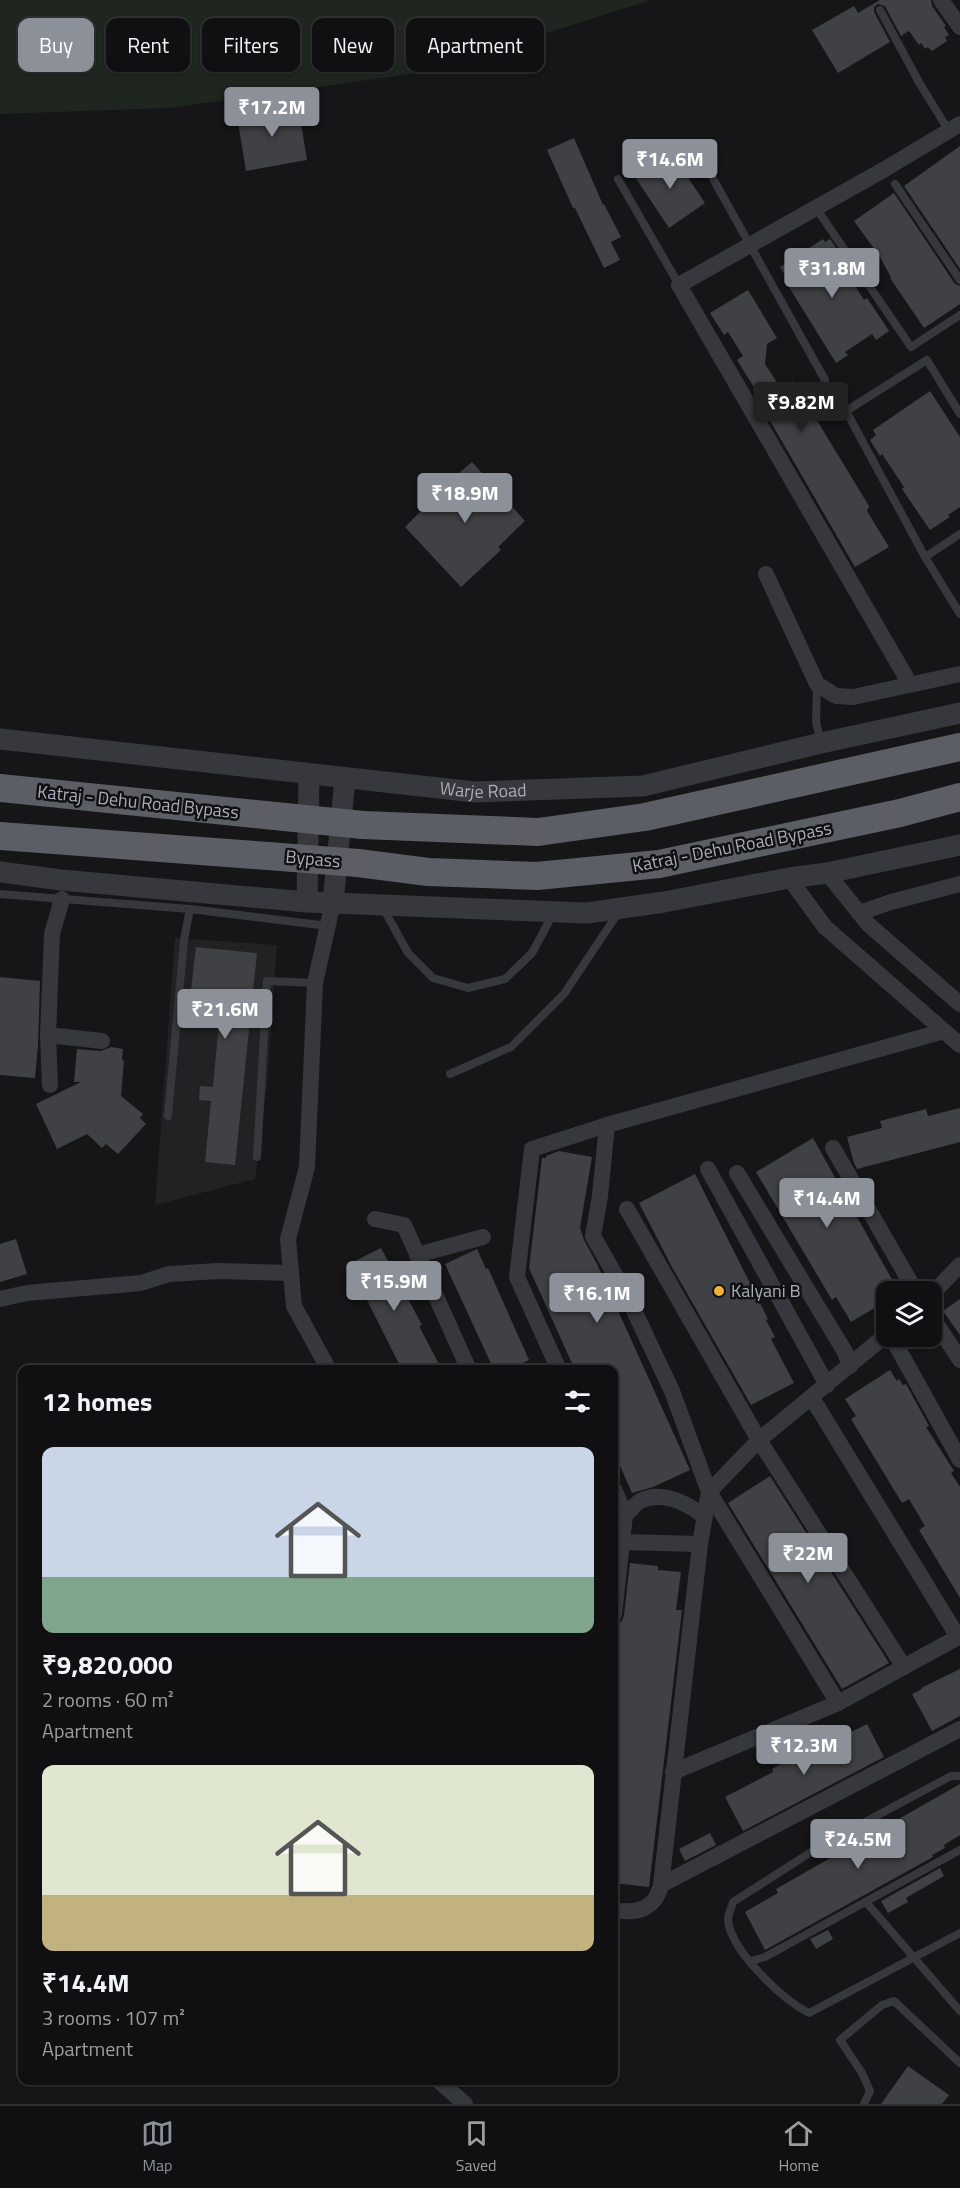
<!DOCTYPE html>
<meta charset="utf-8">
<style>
:root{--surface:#101012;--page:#1e1e20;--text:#f1f3f6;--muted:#9c9d9f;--line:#303032;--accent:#8c9099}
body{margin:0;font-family:"Titillium Web",sans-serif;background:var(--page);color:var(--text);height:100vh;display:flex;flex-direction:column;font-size:22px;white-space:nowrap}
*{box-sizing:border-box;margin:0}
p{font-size:20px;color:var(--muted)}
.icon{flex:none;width:33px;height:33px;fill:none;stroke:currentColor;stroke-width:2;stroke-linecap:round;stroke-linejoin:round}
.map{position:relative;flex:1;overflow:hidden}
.side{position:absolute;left:18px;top:1365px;width:600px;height:720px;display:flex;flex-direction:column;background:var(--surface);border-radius:12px;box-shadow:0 2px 4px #0004,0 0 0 2px var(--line)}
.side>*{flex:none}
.guide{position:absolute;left:18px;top:18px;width:600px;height:54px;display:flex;gap:12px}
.tools{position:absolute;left:876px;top:1281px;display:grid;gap:12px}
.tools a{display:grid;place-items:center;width:66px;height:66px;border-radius:12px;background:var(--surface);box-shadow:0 2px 4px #0004,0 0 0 2px var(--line);font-size:30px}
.price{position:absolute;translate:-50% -51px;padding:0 14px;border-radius:6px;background:var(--accent);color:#fff;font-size:20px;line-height:39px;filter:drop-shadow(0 2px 3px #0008)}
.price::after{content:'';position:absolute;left:50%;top:36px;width:18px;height:14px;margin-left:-9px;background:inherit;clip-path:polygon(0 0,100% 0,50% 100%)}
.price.active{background:#222;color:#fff}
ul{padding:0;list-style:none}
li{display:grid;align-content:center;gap:12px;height:318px;padding:0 24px}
li span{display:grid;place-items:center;height:186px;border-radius:12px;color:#555}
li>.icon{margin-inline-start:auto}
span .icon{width:108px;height:108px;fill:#fffc;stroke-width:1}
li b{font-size:26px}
h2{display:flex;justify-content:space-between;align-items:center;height:72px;padding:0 24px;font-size:26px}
.tag{padding:0 21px;border-radius:12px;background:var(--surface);box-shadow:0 2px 4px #0004,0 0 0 2px var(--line);font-size:21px;line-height:54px}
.tag.active{background:var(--accent);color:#fff}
.tabs{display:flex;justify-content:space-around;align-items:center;height:84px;border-top:2px solid var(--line);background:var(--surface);font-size:16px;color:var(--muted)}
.tabs a{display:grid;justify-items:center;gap:3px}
.tabs .active{color:var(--accent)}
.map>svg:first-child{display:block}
.built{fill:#222225}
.green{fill:#1e261f}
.building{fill:#404145}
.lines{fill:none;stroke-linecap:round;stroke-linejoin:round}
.service{stroke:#37383d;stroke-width:8}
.minor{stroke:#37383d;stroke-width:16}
.tertiary{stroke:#37383d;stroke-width:21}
.trunk{stroke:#5b5e65;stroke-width:28}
.trunk-bridge{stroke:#5b5e65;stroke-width:28}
.poi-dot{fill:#f2b134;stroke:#111113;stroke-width:2}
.labels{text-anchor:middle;stroke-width:5;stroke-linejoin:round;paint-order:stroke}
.street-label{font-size:18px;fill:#a8adb8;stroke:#111113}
.poi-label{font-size:18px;fill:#a8adb8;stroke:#111113;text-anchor:start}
</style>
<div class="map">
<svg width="960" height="2104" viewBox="0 0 960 2104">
<rect width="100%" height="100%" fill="#161618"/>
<!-- built -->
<polygon class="built" points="175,938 277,945 267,1086 255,1179 155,1205"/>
<!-- green -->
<polygon class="green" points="0,0 651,0 423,72 169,108 0,114"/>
<!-- building -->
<g class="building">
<polygon points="880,0 931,0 932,6 946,26 944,27 949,35 945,37 947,41 932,51 928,47 925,49 921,43 919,45 909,31 901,36 885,6 878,4 874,7 874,12 890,42 838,73 812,30 854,6 858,13"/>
<polygon points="298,105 307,160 246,171 237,116"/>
<polygon points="574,138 603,205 604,204 621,237 611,242 620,260 604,268 575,208 573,208 547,150"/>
<polygon points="960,146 960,269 904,186"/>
<polygon points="671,152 705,203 669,228 635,177"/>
<polygon points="894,193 955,284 960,286 960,304 924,328 890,278 891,277 878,254 854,221"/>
<polygon points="823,239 825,242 830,239 854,274 851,279 864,300 867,298 889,331 876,340 872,334 845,352 848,355 836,363 784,279 786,277 780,267"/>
<polygon points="748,290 777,338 767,344 765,364 778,384 781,382 783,387 793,381 869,506 867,511 889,547 855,567 755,395 757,392 737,360 743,356 728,332 724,335 710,313"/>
<polygon points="930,391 960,437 960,507 948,515 950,517 930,530 902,489 904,487 882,454 880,456 870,440 876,435 873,430"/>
<polygon points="472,462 525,521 498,547 501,550 461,587 405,527 447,485 446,484"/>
<polygon points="196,947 257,953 235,1165 205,1162 211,1101 199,1100 200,1086 213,1087 219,1022 207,1021 208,1008 189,1007"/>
<polygon points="0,977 40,981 38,1045 35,1078 0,1075"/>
<polygon points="111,1047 123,1049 122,1060 124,1061 121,1096 143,1114 140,1118 146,1124 118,1154 106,1144 102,1148 87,1134 57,1149 36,1104 81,1082 74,1082 77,1049 101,1051"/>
<polygon points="960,1108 960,1142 857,1169 854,1163 847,1137 882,1128 880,1121 926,1109 928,1116"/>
<polygon points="813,1138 895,1285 886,1290 886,1301 851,1322 836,1297 832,1300 756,1172"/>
<polygon points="559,1151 592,1157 580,1228 584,1240 597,1264 690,1470 653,1487 632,1493 614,1452 614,1370 575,1370 529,1268 542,1158 546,1158 546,1156"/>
<polygon points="695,1174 768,1319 766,1320 775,1337 771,1339 794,1383 751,1405 672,1267 639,1203"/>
<polygon points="16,1239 27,1274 0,1282 0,1244"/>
<polygon points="381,1248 422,1325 419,1326 442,1370 402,1370 349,1264"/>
<polygon points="477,1249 486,1269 488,1268 529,1360 508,1370 494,1370 445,1264"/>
<polygon points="960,1299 960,1335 943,1311"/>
<polygon points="890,1370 897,1381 899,1379 903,1385 906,1384 929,1426 926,1427 954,1471 951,1473 960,1487 960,1598 919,1530 925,1526 909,1499 902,1503 851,1419 856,1416 845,1399"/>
<polygon points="770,1476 889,1663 842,1689 728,1503"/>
<polygon points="630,1563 658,1566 658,1570 681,1572 676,1610 682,1610 649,1887 614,1883 614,1655 617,1624 622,1621 624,1615"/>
<polygon points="960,1669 960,1716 932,1731 912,1694 922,1689 921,1688"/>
<polygon points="867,1724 884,1757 743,1831 725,1797 773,1772 772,1769 793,1757 840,1733 843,1736"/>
<polygon points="960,1784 960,1835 944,1845 945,1848 932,1855 933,1857 765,1950 745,1912 778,1893 776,1889"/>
<polygon points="710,1833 716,1845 685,1861 679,1849"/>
<polygon points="940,1868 944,1876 906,1898 908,1902 888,1913 881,1901"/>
<polygon points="828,1930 833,1939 816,1949 810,1939"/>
<polygon points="908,2066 949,2095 942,2104 881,2104"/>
</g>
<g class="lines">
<!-- service -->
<g class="service">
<polyline points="880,10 920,84 949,131"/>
<polyline points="696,148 825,380"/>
<polyline points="618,179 679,285"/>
<polyline points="895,184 960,280"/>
<polyline points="816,208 911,347 960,315"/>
<polyline points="960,414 927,360 846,411 925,557 960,614"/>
<polyline points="925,557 960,534"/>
<polyline points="817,684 816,722 821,743"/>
<polyline points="0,894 190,909 328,926"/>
<polyline points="382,906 408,953 433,978 468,988 505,979 532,953 553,914"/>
<polyline points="450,1074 511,1047 564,994 618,913"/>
<polyline points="168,1116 184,940 190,909"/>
<polyline points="257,1157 267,981 315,983"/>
<path d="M960 1776H951L822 1845 733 1902C732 1907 728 1914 728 1920 731 1951 782 1999 809 2013L960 1933"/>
<polyline points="866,1902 960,2011"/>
<polyline points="751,1961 765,1957 960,1850"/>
<polyline points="864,2104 870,2091 862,2073 840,2040 882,2005 894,2001 960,2063"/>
</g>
<!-- minor -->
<g class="minor">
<polyline points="941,0 960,27"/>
<polyline points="766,574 817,684 836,696 853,697 960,674"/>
<polyline points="910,684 679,285 885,169 960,124"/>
<polyline points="827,873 869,925 960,1004"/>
<polyline points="789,878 825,927 960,1045"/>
<polyline points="859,913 891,902 960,884"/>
<polyline points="48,1035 102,1041"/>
<polyline points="50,1085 48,1035 52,934 62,899"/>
<polyline points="607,1125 944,1031"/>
<polyline points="833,1148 916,1292"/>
<polyline points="708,1169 827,1385"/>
<polyline points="737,1173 845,1352 850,1366"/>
<polyline points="627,1209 759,1440 904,1667"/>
<polyline points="375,1219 404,1225 469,1370"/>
<polyline points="417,1255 483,1237"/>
<polyline points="932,1294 960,1265"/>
<polyline points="0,1299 27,1293 141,1283 169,1274 218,1271 290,1273"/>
<polyline points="932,1317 960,1360"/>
<polyline points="886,1335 759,1440 709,1492 700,1544 661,1885 960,1729"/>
<polyline points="891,1336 960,1460"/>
<polyline points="329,1370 294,1306 288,1239 307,1167 315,983 333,902"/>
<polyline points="559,1370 517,1277 532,1149 607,1125 600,1196 593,1236 627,1296 672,1391 709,1492 838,1703"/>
<polyline points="812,1398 958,1637"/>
<polyline points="614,1489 625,1515 614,1614"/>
<path d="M625 1515C630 1511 635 1504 640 1501 663 1490 686 1503 704 1516"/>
<polyline points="622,1542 700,1544"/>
<polyline points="673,1772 838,1703 960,1636"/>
<path d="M614 1910C636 1914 655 1910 661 1885"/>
<polyline points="438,2080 465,2104"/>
</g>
<!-- tertiary -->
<g class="tertiary">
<path id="s1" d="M0 739 475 792 643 786 821 743 960 713"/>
<polyline points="0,872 61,880 307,902 587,913 664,902 789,878 827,873 960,845"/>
<polyline points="307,902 309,775"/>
<polyline points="333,902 345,779"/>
</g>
<!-- trunk -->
<g class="trunk">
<polyline points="0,788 275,816"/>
<polyline points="363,825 538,832 645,817 960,747"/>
<polyline points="0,836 268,856"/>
<polyline points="358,863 428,872 537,876 659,864 900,813 960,797"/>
</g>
<!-- trunk-bridge -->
<g class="trunk-bridge">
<polyline points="275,816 363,825"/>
<polyline points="268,856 358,863"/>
</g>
</g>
<!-- markers -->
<circle class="poi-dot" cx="719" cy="1291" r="6"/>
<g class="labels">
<!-- street labels -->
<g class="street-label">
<text dy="6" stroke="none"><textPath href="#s1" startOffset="486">Warje Road</textPath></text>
<text transform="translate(138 802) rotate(6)" y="6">Katraj - Dehu Road Bypass</text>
<text transform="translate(732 847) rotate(-11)" y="6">Katraj - Dehu Road Bypass</text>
<text transform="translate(313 859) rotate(5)" y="6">Bypass</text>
</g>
<!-- poi labels -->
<g class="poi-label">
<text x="731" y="1297">Kalyani B</text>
</g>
</g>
</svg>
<div class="tools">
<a><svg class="icon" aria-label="layers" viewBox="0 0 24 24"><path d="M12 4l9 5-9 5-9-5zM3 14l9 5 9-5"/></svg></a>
</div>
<b class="price" style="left:272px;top:138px">₹17.2M</b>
<b class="price" style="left:670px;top:190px">₹14.6M</b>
<b class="price" style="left:832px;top:299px">₹31.8M</b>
<b class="price active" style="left:801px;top:433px">₹9.82M</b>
<b class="price" style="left:465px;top:524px">₹18.9M</b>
<b class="price" style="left:225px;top:1040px">₹21.6M</b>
<b class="price" style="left:827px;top:1229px">₹14.4M</b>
<b class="price" style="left:394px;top:1312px">₹15.9M</b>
<b class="price" style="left:597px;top:1324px">₹16.1M</b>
<b class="price" style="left:808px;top:1584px">₹22M</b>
<b class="price" style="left:804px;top:1776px">₹12.3M</b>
<b class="price" style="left:858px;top:1870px">₹24.5M</b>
<div class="guide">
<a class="tag active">Buy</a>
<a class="tag">Rent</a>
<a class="tag">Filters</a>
<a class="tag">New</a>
<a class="tag">Apartment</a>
</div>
<section class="side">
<h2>12 homes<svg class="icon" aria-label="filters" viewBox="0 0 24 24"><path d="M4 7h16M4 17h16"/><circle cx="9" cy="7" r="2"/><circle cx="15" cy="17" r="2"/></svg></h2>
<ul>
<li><span style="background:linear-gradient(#c9d6e8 70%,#7fa58c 0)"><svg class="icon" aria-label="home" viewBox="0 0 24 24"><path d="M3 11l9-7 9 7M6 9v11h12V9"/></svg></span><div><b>₹9,820,000</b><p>2 rooms · 60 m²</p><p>Apartment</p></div></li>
<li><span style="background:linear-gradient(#dfe7d0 70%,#c2b280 0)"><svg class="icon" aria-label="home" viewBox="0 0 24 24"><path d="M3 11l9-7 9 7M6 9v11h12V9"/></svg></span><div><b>₹14.4M</b><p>3 rooms · 107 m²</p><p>Apartment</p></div></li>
</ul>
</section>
</div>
<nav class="tabs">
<a class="active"><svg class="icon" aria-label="map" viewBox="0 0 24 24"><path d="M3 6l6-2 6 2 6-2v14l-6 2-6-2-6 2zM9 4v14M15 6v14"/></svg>Map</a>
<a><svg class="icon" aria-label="saved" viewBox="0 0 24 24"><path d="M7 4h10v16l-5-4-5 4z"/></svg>Saved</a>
<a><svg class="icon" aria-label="home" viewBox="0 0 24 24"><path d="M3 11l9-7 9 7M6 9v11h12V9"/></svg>Home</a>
</nav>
